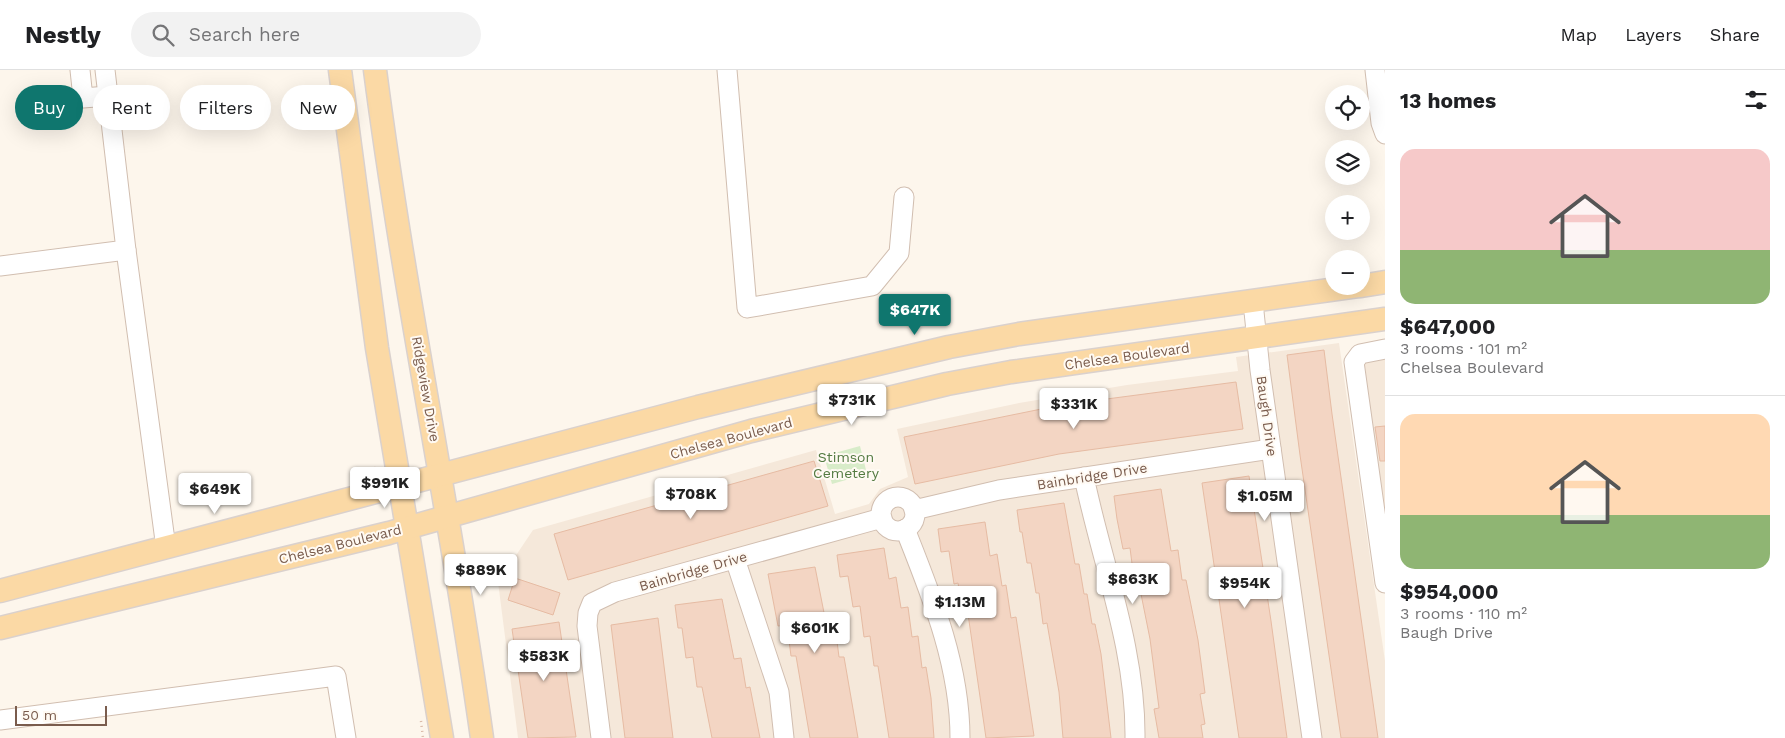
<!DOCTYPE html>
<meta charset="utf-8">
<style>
:root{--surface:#fff;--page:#f2f2f2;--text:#202124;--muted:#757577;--line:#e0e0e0;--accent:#0f766e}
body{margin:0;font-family:"Work Sans",sans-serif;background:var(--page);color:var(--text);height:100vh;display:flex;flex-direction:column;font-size:19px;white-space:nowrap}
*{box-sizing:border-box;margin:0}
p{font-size:16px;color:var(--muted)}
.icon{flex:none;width:28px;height:28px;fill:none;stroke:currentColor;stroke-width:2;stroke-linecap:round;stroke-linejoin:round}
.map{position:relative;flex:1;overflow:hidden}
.sheet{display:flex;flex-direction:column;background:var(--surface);width:400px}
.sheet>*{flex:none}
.guide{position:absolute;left:15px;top:15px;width:475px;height:45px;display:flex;gap:10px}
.controls{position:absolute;left:1325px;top:15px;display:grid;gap:10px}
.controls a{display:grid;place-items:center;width:45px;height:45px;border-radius:50%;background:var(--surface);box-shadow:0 5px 20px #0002;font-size:25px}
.scale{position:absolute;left:15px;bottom:12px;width:92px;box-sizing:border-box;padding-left:5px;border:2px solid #7a5c4d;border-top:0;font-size:14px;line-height:18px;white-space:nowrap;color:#7a5c4d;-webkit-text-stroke:4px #fffaf3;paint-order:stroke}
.price{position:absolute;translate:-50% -42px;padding:0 11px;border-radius:5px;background:#fff;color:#222;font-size:16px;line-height:32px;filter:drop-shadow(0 1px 2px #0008)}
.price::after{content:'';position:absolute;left:50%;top:30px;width:15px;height:11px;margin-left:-8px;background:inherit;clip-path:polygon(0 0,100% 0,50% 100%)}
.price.on{background:var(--accent);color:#fff}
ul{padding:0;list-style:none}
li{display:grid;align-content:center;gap:10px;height:265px;padding:0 15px}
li+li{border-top:1px solid var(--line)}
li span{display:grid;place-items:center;height:155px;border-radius:15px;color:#555}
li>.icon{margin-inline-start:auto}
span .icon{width:90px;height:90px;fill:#fffc;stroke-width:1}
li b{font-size:21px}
h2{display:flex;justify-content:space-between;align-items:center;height:60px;padding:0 15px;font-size:21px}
.tag{padding:0 18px;border-radius:22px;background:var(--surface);box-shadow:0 5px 20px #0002;font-size:18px;line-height:45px}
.tag.on{background:var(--accent);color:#fff}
header{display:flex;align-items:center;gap:30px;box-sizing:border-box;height:70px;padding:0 25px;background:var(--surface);border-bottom:1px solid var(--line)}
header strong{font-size:24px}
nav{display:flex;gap:28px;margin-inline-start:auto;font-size:18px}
.search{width:350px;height:45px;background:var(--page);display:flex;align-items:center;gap:12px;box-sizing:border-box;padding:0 18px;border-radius:28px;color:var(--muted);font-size:19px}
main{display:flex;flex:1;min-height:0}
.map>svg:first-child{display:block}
.residential{fill:#f5e8da}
.green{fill:#d8ecc9}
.building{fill:#f3d5c3;stroke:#e6bba3}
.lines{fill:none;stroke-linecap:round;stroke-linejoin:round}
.minor-casing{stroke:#d1beb0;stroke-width:21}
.major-casing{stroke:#dad1cd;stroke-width:25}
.path{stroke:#d9b8a5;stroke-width:2.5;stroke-dasharray:1 4;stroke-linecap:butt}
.minor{stroke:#fff;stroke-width:19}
.major{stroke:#fbd9a5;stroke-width:22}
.labels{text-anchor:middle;stroke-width:4;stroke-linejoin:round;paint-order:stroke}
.street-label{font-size:14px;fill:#7a5c4d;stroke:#fffaf3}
.park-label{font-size:14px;fill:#537a41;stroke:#fffaf3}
</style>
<header>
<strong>Nestly</strong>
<div class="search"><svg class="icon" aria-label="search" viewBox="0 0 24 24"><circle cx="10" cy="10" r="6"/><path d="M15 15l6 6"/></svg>Search here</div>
<nav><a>Map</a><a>Layers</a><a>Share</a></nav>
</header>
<main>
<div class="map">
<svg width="1385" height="668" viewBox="0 0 1385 668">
<rect width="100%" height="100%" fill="#fdf6ec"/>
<!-- residential -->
<g class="residential">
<polygon points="1339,273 1385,591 1385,668 518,668 498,512 533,460 816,380 835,444 869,434 880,419 908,407 897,359 1019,333 1127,315 1238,301 1236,287"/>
<polygon points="1385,278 1385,520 1351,283"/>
</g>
<!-- green -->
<polygon class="green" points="860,376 867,404 832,414 824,386"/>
<!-- building -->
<g class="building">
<polygon points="1324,280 1332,344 1378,668 1341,668 1300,385 1287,285"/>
<polygon points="1236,312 1243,359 1059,384 915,414 904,367 1061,335"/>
<polygon points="1385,356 1385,391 1380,391 1375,357"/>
<polygon points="814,391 828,436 568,510 554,464"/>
<polygon points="1249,406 1271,551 1287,668 1239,668 1211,474 1202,413"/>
<polygon points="1161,419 1171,481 1178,480 1182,510 1186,510 1198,570 1205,623 1200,624 1205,654 1201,655 1203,668 1159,668 1154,639 1159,638 1150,569 1138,509 1134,509 1130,478 1123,479 1117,449 1114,426"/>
<polygon points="1064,433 1075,494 1079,494 1084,524 1087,524 1092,554 1095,554 1101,584 1111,668 1063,668 1059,622 1047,553 1043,554 1039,523 1036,523 1031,493 1027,493 1022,462 1020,462 1017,440"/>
<polygon points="985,452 990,486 997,484 1002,516 1006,515 1011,548 1016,547 1034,666 986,668 968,544 963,545 958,513 954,514 949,481 941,482 938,459"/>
<polygon points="884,478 889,509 896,507 901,538 908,537 912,567 918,566 922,598 926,597 931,628 934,668 889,668 878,596 874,596 870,566 864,567 860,536 853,537 848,506 840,507 837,485"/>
<polygon points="815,497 827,558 835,556 839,587 844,587 858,668 810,668 796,586 791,586 787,555 778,556 768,504"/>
<polygon points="515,508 560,523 553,545 508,530"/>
<polygon points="722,529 734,589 741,588 746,618 750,617 760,668 712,668 702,617 697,617 693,587 686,588 682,558 678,558 675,535"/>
<polygon points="658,548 673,668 625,668 611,555"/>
<polygon points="559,552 576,667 528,668 512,559"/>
</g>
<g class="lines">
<defs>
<g id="minor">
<polyline points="80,0 83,28 108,26"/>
<polyline points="727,0 747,238 872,216 899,183 904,127"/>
<polyline points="1375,0 1381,53 1385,64"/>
<polyline points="126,180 166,478"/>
<polyline points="0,196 126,180 105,0"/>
<polyline points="1253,232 1260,300 1312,668"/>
<polyline points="1385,279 1360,284 1354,292 1385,513"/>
<path d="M1084 407C1102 494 1136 578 1135 668"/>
<circle cx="898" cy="444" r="17"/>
<polyline points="914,440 999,420 1271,379"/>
<path d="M905 459C932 527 960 595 960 668"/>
<polyline points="735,489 779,622 784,668"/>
<polyline points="0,650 336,606 346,668"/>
<polyline points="601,668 587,556 588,543 592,533 615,522 882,448"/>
</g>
<g id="major">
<polyline points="340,0 377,278 442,668"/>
<path d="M375 0C404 224 451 445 482 668"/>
<polyline points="1361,216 1385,212"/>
<polyline points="0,521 698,337 949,277 1019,264 1358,216"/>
<polyline points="0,558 389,463 751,361 947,314 1011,302 1385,249"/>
</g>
</defs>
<!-- minor casing -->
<use href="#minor" class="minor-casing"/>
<!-- major casing -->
<use href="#major" class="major-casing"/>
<!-- path -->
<g class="path">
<polyline points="374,397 376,405"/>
<polyline points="421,651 423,668"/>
</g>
<!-- minor -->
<use href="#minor" class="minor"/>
<!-- major -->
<use href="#major" class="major"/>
</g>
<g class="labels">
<!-- street labels -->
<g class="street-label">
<text transform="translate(1127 286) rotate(-8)" y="5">Chelsea Boulevard</text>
<text transform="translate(426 319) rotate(80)" y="5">Ridgeview Drive</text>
<text transform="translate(1267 346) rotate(82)" y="5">Baugh Drive</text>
<text transform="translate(731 368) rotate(-15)" y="5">Chelsea Boulevard</text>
<text transform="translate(1092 406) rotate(-9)" y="5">Bainbridge Drive</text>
<text transform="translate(340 474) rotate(-14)" y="5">Chelsea Boulevard</text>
<text transform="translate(693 501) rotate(-16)" y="5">Bainbridge Drive</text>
</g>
<!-- park labels -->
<g class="park-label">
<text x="846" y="392">Stimson<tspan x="846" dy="16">Cemetery</tspan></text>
</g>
</g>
</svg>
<div class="controls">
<a><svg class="icon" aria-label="locate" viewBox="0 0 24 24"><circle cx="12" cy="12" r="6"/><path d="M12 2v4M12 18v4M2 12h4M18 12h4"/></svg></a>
<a><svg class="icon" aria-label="layers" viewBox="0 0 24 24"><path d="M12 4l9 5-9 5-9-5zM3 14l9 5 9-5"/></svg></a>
<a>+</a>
<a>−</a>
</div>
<div class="scale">50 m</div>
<b class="price on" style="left:915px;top:266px">$647K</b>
<b class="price" style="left:852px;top:356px">$731K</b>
<b class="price" style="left:1074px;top:360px">$331K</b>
<b class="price" style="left:385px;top:439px">$991K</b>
<b class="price" style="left:215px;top:445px">$649K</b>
<b class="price" style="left:691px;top:450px">$708K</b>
<b class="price" style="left:1265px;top:452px">$1.05M</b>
<b class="price" style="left:481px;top:526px">$889K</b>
<b class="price" style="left:1133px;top:535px">$863K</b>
<b class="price" style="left:1245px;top:539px">$954K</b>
<b class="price" style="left:960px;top:558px">$1.13M</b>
<b class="price" style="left:815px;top:584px">$601K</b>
<b class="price" style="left:544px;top:612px">$583K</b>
<div class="guide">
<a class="tag on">Buy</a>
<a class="tag">Rent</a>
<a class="tag">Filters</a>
<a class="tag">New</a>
</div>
</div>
<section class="sheet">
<h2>13 homes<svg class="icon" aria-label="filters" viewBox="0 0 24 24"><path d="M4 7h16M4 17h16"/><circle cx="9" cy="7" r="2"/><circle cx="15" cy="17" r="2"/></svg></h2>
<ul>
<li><span style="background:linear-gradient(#f6c9c9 65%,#8fb573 0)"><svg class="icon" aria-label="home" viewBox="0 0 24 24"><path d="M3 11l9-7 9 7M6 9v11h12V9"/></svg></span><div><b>$647,000</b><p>3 rooms · 101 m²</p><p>Chelsea Boulevard</p></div></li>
<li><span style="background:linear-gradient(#ffd9b3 65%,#8fb573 0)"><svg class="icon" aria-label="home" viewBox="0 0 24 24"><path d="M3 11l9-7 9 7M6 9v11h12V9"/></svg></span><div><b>$954,000</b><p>3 rooms · 110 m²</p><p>Baugh Drive</p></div></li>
</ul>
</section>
</main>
